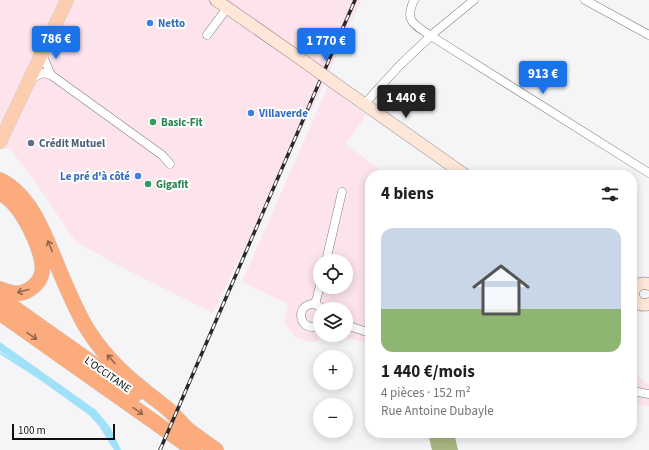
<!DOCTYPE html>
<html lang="fr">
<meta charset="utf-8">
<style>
:root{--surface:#fff;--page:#f6f6f6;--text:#202124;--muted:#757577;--accent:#1a73e8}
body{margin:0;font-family:"Source Sans 3",sans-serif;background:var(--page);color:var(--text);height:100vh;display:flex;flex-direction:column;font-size:15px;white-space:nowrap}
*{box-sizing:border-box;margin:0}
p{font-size:13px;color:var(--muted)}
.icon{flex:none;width:22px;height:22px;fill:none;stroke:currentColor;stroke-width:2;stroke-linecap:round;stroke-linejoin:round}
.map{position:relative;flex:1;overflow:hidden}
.drawer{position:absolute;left:365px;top:170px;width:272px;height:268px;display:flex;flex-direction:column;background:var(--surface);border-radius:16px;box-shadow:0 2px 10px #0003}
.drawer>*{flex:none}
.tools{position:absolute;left:313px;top:254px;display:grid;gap:8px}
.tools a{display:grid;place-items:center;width:40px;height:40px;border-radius:50%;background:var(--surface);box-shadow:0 2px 10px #0003;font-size:20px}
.scale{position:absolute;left:12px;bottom:10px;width:103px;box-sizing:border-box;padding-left:4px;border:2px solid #101011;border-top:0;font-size:11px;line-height:14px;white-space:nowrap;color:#101011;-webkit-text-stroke:3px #fff;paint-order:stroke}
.price{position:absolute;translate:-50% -34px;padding:0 9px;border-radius:4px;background:var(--accent);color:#fff;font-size:13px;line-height:26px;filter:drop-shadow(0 1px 2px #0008)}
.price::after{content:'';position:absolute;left:50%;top:24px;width:12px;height:9px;margin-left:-6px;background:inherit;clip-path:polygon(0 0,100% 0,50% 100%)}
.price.on{background:#222;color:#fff}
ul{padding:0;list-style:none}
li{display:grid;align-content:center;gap:8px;height:212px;padding:0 16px}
li span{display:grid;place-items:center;height:124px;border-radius:12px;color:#555}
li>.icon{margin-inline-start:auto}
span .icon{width:72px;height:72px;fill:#fffc;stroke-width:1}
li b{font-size:17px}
h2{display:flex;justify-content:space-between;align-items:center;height:48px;padding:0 16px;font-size:17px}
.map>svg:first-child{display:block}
.industrial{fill:#fce3ec;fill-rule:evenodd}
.forest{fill:#aab681}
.water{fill:#9fe1f9}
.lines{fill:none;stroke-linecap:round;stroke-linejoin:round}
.stream{stroke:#9fe1f9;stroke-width:2}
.minor-casing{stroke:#7d7c7e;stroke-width:9}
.secondary-casing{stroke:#7d7c7e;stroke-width:13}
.primary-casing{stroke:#cfcfcf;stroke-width:14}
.motorway-casing{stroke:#cfcfcf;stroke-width:16}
.minor{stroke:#fff;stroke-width:8}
.secondary{stroke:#fee6d8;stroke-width:12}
.primary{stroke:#fdcdb0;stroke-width:13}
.motorway{stroke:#fcac7c;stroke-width:15}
.rail-casing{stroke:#29292a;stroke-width:3.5}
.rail{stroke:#fff;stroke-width:2;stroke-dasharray:6;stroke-linecap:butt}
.secondary-bridge-casing{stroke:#7d7c7e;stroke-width:13;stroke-linecap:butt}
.secondary-bridge{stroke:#fee6d8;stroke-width:12}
.oneway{stroke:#92664c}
.shop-dot{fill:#3f7fe0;stroke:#fff;stroke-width:1.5}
.leisure-dot{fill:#2e9e5b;stroke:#fff;stroke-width:1.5}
.service-dot{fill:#5c6f8a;stroke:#fff;stroke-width:1.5}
.labels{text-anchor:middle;stroke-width:4;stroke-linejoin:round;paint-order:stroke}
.shop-label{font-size:11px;font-weight:bold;fill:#366cbe;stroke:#fff;text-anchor:start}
.leisure-label{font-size:11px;font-weight:bold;fill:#27864d;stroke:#fff;text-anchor:start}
.service-label{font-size:11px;font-weight:bold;fill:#4e5e75;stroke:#fff;text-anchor:start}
.street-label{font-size:11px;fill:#101011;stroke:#fff}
</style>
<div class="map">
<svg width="649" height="450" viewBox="0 0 649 450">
<rect width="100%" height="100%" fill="#f5f4f7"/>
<!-- industrial -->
<g class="industrial">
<polygon points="0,0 361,0 324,84 213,313 114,263 76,242 36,183 10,149 0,148"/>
<path d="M328 86 366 115 346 144 386 175H370V343L334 335H346V309H320V335H330H326L314 342 305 341 294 336 286 325 285 318 288 304 242 282ZM320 261H346V287H320Z"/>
<polygon points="632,368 636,375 649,385 649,406 632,403"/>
</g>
<!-- forest -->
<polygon class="forest" points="428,433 454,433 458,450 432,450"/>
<!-- water -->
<polygon class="water" points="0,342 96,410 110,427 121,450 114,450 99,426 89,415 0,351"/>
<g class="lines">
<!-- stream -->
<polyline class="stream" points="0,353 42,380"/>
<defs>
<g id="minor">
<path d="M414 0C404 22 414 24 431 36L649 173"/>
<polyline points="585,0 649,35"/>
<polyline points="207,35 227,8"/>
<polyline points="42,54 51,75"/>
<polyline points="30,79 43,73 51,75 162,155 170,164"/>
<polyline points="366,105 368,100 400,65 435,32 474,0"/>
<polyline points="326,261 342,192"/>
<polyline points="315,304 320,286"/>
<path d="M320 325C299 335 293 303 315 304L323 309"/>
<polyline points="346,325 370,333"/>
<polyline points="632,391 649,394"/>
</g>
<g id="secondary">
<polyline points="216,0 305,62"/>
<polyline points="333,82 465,175"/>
<path d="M649 284C628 278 628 310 649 304"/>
</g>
<polyline id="primary" points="0,142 67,0"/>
<g id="motorway">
<path d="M0 180C33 196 47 241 60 272 68 291 76 310 86 327 100 350 119 370 139 386 149 395 160 402 170 411 177 418 184 426 191 433"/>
<path d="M0 194C19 198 46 254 42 272 41 280 36 285 30 289 20 296 10 293 0 289"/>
<polyline points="0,298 136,394"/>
<polyline points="0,313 194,450"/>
<polyline points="184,427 216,450"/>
</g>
</defs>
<!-- minor casing -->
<use href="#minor" class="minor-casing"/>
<!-- secondary casing -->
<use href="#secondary" class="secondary-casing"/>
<!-- primary casing -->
<use href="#primary" class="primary-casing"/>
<!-- motorway casing -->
<use href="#motorway" class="motorway-casing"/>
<!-- minor -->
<use href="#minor" class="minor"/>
<!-- secondary -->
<use href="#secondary" class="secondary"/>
<!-- primary -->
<use href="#primary" class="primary"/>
<!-- motorway -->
<use href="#motorway" class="motorway"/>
<defs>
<polyline id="rail" points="160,450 355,0"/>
</defs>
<!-- rail casing -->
<use href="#rail" class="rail-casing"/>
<!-- rail -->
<use href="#rail" class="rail"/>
<defs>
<polyline id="secondary-bridge" points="305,62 333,82"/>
</defs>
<!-- secondary-bridge casing -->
<use href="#secondary-bridge" class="secondary-bridge-casing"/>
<!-- secondary-bridge -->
<use href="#secondary-bridge" class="secondary-bridge"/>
</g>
<!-- one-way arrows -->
<defs><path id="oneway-shaft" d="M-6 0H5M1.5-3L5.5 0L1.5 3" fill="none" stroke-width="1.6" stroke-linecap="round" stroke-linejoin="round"/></defs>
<g class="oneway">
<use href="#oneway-shaft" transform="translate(50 246) rotate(-112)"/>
<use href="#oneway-shaft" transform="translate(23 291) rotate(165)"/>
<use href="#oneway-shaft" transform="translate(32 336) rotate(35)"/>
<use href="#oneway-shaft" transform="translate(111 359) rotate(-132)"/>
<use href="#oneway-shaft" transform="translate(138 411) rotate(35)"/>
</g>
<!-- markers -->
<g class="shop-dot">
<circle cx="150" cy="23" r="4"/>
<circle cx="251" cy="113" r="4"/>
<circle cx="138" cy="176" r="4"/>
</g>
<g class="leisure-dot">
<circle cx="153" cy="122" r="4"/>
<circle cx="148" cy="184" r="4"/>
</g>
<circle class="service-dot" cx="31" cy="143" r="4"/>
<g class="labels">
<!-- shop labels -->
<g class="shop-label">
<text x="158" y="27">Netto</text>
<text x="259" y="117">Villaverde</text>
<text x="130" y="180" text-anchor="end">Le pré d'à côté</text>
</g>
<!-- leisure labels -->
<g class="leisure-label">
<text x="161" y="126">Basic-Fit</text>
<text x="156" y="188">Gigafit</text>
</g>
<!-- service labels -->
<g class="service-label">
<text x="39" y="147">Crédit Mutuel</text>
</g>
<!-- street labels -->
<g class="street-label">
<text transform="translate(108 374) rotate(35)" y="4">L'OCCITANE</text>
</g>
</g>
</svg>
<div class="tools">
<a><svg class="icon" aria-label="locate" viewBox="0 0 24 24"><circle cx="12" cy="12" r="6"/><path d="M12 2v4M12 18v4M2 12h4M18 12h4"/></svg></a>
<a><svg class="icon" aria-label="layers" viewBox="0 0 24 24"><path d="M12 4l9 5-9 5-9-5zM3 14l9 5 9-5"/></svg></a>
<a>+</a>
<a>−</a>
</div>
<div class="scale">100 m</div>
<b class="price" style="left:56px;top:60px">786 €</b>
<b class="price" style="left:326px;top:62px">1 770 €</b>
<b class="price" style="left:543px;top:95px">913 €</b>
<b class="price on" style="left:406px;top:119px">1 440 €</b>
<section class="drawer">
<h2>4 biens<svg class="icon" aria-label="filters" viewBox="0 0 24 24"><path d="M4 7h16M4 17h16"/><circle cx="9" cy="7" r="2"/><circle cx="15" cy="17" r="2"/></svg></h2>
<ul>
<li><span style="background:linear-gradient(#c9d6e8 65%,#8fb573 0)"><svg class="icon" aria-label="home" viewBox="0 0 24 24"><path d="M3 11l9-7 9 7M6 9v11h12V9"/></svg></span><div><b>1 440 €/mois</b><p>4 pièces · 152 m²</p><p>Rue Antoine Dubayle</p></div></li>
</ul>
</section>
</div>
